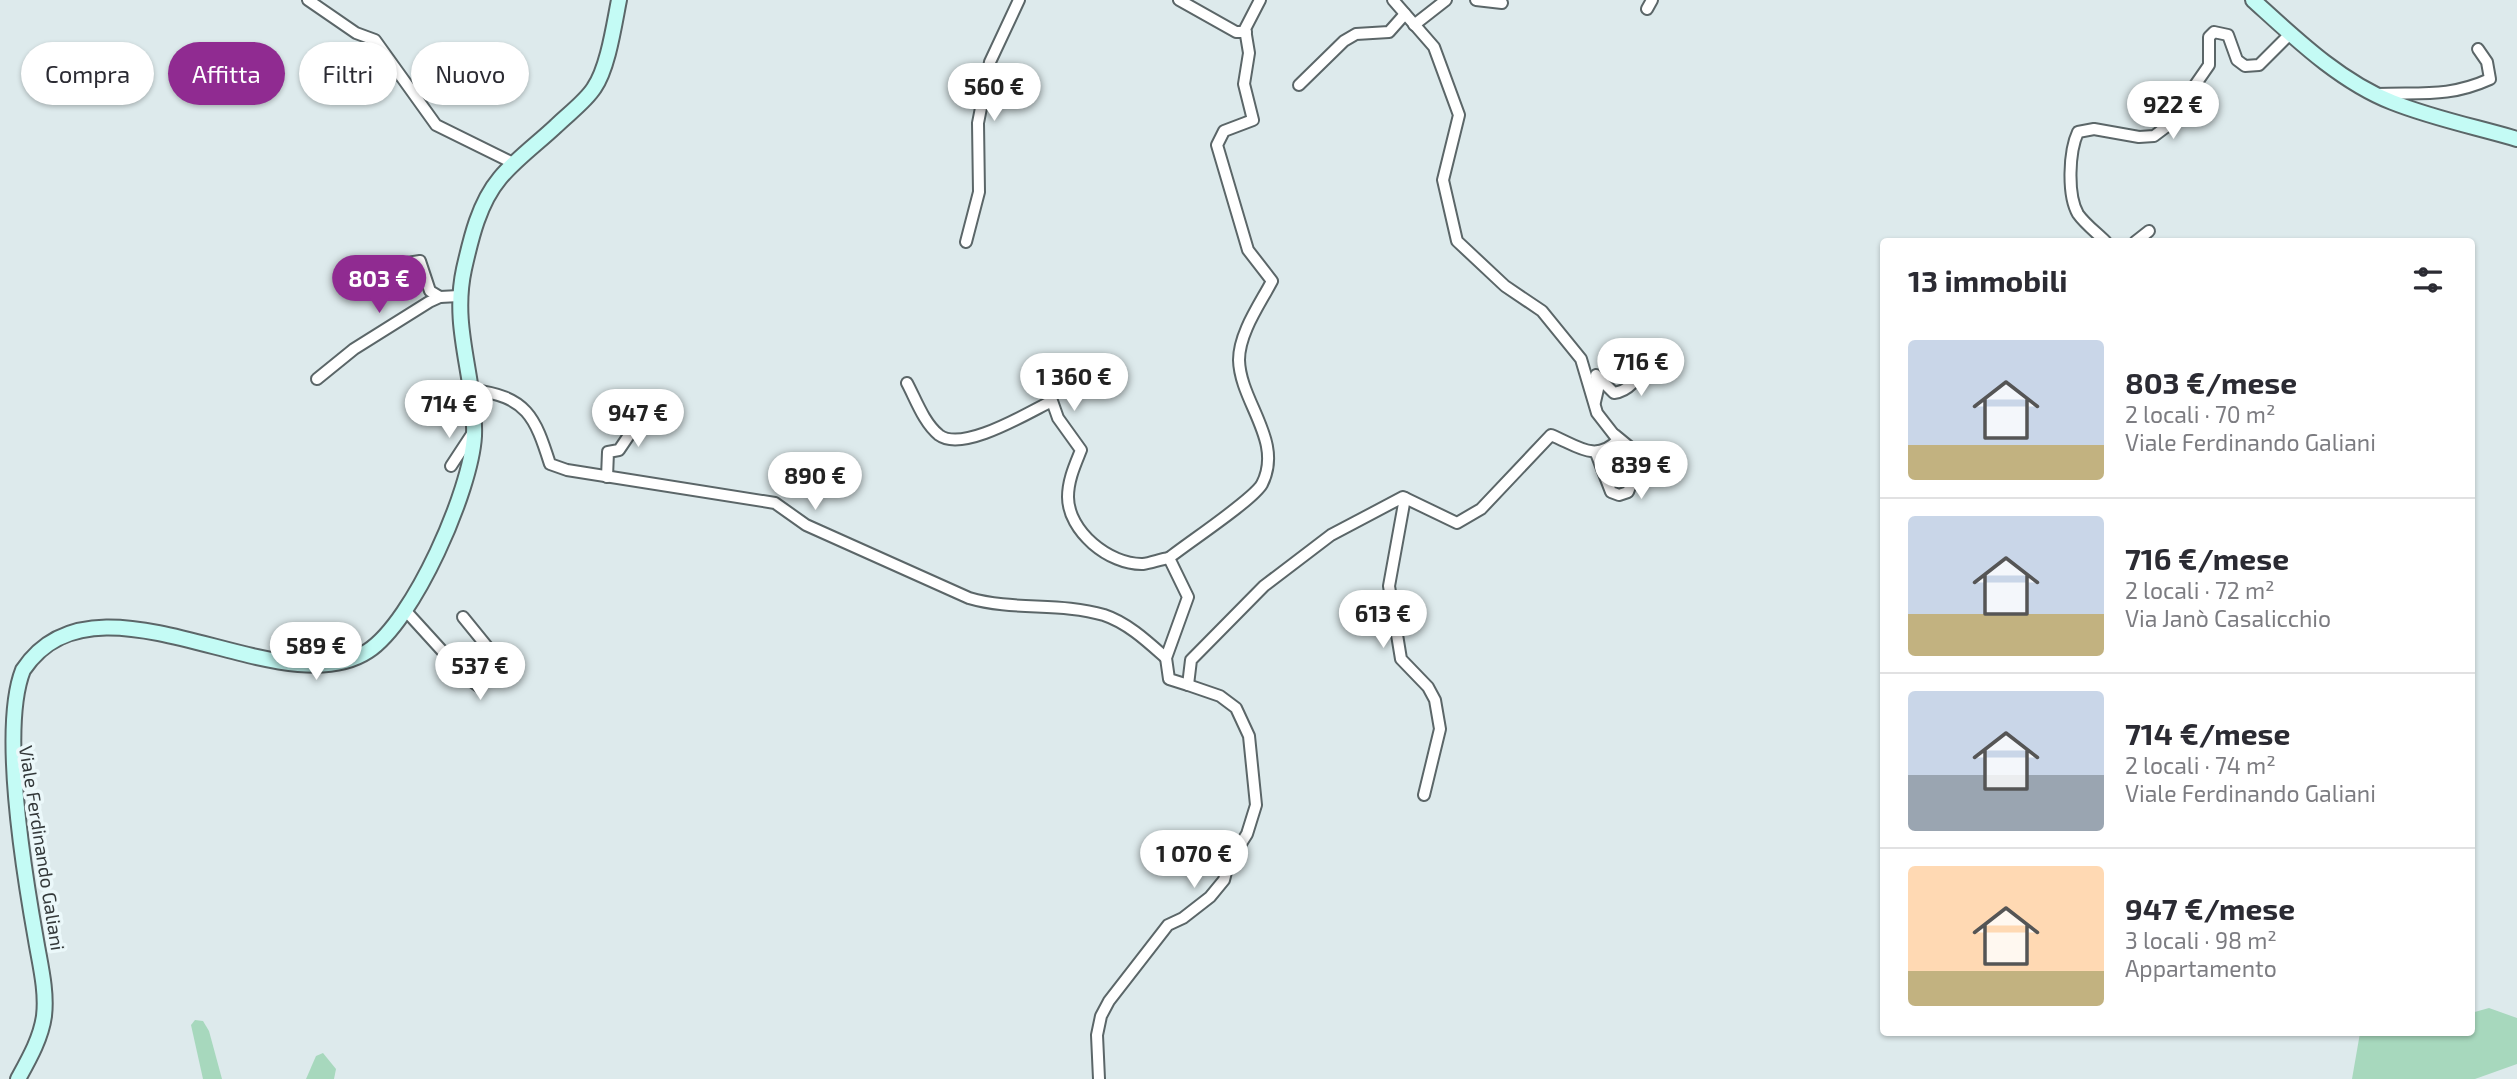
<!DOCTYPE html>
<html lang="it">
<meta charset="utf-8">
<style>
:root{--surface:#fff;--page:#f7f7f7;--text:#2b2b33;--muted:#7c7c81;--line:#e1e1e2;--accent:#902b91}
body{margin:0;font-family:"Exo 2",sans-serif;background:var(--page);color:var(--text);height:100vh;display:flex;flex-direction:column;font-size:26px;white-space:nowrap}
*{box-sizing:border-box;margin:0}
p{font-size:23px;color:var(--muted)}
.icon{flex:none;width:38px;height:38px;fill:none;stroke:currentColor;stroke-width:2;stroke-linecap:round;stroke-linejoin:round}
.map{position:relative;flex:1;overflow:hidden}
.panel{position:absolute;left:1880px;top:238px;width:595px;height:798px;display:flex;flex-direction:column;background:var(--surface);border-radius:7px;box-shadow:0 2px 5px #0004}
.panel>*{flex:none}
.top-card{position:absolute;left:21px;top:42px;width:665px;height:63px;display:flex;gap:14px}
.price{position:absolute;translate:-50% -60px;padding:0 16px;border-radius:24px;background:#fff;color:#222;font-size:23px;line-height:46px;filter:drop-shadow(0 2px 4px #0008)}
.price::after{content:'';position:absolute;left:50%;top:42px;width:21px;height:16px;margin-left:-10px;background:inherit;clip-path:polygon(0 0,100% 0,50% 100%)}
.price.on{background:var(--accent);color:#fff}
ul{padding:0;list-style:none}
li{display:flex;align-items:center;gap:21px;height:175px;padding:0 28px}
li+li{border-top:2px solid var(--line)}
li span{display:grid;place-items:center;flex:none;width:196px;height:140px;border-radius:7px;color:#555}
li>.icon{margin-inline-start:auto}
span .icon{width:84px;height:84px;fill:#fffc;stroke-width:1}
li b{font-size:30px}
h2{display:flex;justify-content:space-between;align-items:center;height:84px;padding:0 28px;font-size:30px}
.tag{padding:0 24px;border-radius:32px;background:var(--surface);box-shadow:0 2px 5px #0004;font-size:24px;line-height:63px}
.tag.on{background:var(--accent);color:#fff}
.map>svg:first-child{display:block}
.green{fill:#a7d8bd}
.lines{fill:none;stroke-linecap:round;stroke-linejoin:round}
.street-casing{stroke:#5b6668;stroke-width:14}
.secondary-casing{stroke:#5b6668;stroke-width:18}
.street{stroke:#fff;stroke-width:10}
.secondary{stroke:#c4fbf5;stroke-width:14}
.labels{text-anchor:middle;stroke-width:7;stroke-linejoin:round;paint-order:stroke}
.street-label{font-size:19px;fill:#333839;stroke:#ebf8fa}
</style>
<div class="map">
<svg width="2517" height="1079" viewBox="0 0 2517 1079">
<rect width="100%" height="100%" fill="#ddeaec"/>
<!-- green -->
<g class="green">
<polygon points="2489,1008 2517,1018 2517,1064 2475,1079 2352,1079 2360,1033 2471,1032 2471,1013"/>
<polygon points="195,1020 203,1021 209,1031 222,1079 203,1079 191,1025"/>
<polygon points="323,1053 336,1069 334,1079 306,1079 316,1056"/>
</g>
<g class="lines">
<defs>
<g id="street">
<polyline points="308,0 356,33 375,40 436,125 515,164"/>
<polyline points="1179,0 1236,32 1246,32"/>
<path d="M1260 0 1245 29 1249 53 1244 84 1253 120 1224 131 1217 145 1248 250 1272 281C1260 304 1239 333 1239 360 1240 402 1284 441 1262 484 1253 500 1189 542 1169 558L1188 597 1166 658 1169 679 1188 685 1191 660 1264 586 1331 535 1403 497 1457 523 1481 509 1551 435C1578 446 1595 463 1618 440L1597 413 1581 359 1542 311 1505 286 1457 241 1443 180 1459 115 1434 47 1393 0"/>
<polyline points="1476,0 1502,3"/>
<polyline points="1647,9 1652,0"/>
<polyline points="1414,25 1446,0"/>
<polyline points="1299,85 1344,41 1356,34 1389,32 1405,14"/>
<path d="M2376 94C2420 92 2448 98 2490 79L2487 62 2478 49"/>
<polyline points="966,242 979,192 978,123 990,62 1019,0"/>
<path d="M2106 242C2097 233 2085 224 2078 214 2067 195 2069 151 2078 132L2094 129 2139 137 2154 136 2166 127 2209 65V37L2214 32 2228 35 2237 60 2245 66 2259 65 2290 34"/>
<polyline points="2135,242 2149,231"/>
<polyline points="391,277 407,263 420,261 430,291 440,297"/>
<polyline points="317,379 354,349 429,302 440,297 459,296"/>
<path d="M907 383C916 400 924 423 939 435 963 453 1029 412 1052 401L1058 418 1081 450C1075 465 1068 480 1068 497 1068 531 1109 565 1143 564 1151 563 1161 559 1169 558"/>
<path d="M472 390C527 396 535 417 550 464L567 470 775 503 806 525 969 598C1013 611 1060 602 1104 615 1128 623 1148 642 1166 658"/>
<path d="M1595 402 1598 389 1596 375 1614 393C1628 391 1638 380 1641 366"/>
<polyline points="1596,453 1611,492 1619,495 1628,492 1635,474 1632,449 1615,435"/>
<polyline points="451,466 472,434"/>
<polyline points="607,477 608,452 619,450 646,410"/>
<polyline points="1405,498 1389,586 1401,659 1428,687 1435,700 1440,729 1424,795"/>
<polyline points="405,610 466,677 480,687 491,674 489,649 463,617"/>
<polyline points="1099,1079 1097,1035 1101,1016 1109,1001 1168,925 1183,918 1210,897 1224,880 1228,864 1247,834 1256,805 1249,736 1236,708 1220,696 1188,685"/>
</g>
<g id="secondary">
<path d="M2253 0C2295 38 2339 81 2392 102 2432 118 2476 127 2517 139"/>
<path d="M18 1079C29 1059 41 1038 44 1016 47 991 40 964 36 940 24 873 0 728 23 670 97 558 280 709 368 651 414 621 471 490 474 436 476 377 451 329 464 269 471 238 479 203 500 178 516 159 538 143 556 126 568 114 585 102 594 88 608 68 614 25 619 0"/>
</g>
</defs>
<!-- street casing -->
<use href="#street" class="street-casing"/>
<!-- secondary casing -->
<use href="#secondary" class="secondary-casing"/>
<!-- street -->
<use href="#street" class="street"/>
<!-- secondary -->
<use href="#secondary" class="secondary"/>
</g>
<g class="labels">
<!-- street labels -->
<g class="street-label">
<text transform="translate(42 848) rotate(81)" y="7">Viale Ferdinando Galiani</text>
</g>
</g>
</svg>
<b class="price" style="left:994px;top:123px">560 €</b>
<b class="price" style="left:2173px;top:141px">922 €</b>
<b class="price on" style="left:379px;top:315px">803 €</b>
<b class="price" style="left:1641px;top:398px">716 €</b>
<b class="price" style="left:1074px;top:413px">1 360 €</b>
<b class="price" style="left:449px;top:440px">714 €</b>
<b class="price" style="left:638px;top:449px">947 €</b>
<b class="price" style="left:1641px;top:501px">839 €</b>
<b class="price" style="left:815px;top:512px">890 €</b>
<b class="price" style="left:1383px;top:650px">613 €</b>
<b class="price" style="left:316px;top:682px">589 €</b>
<b class="price" style="left:480px;top:702px">537 €</b>
<b class="price" style="left:1194px;top:890px">1 070 €</b>
<div class="top-card">
<a class="tag">Compra</a>
<a class="tag on">Affitta</a>
<a class="tag">Filtri</a>
<a class="tag">Nuovo</a>
</div>
<section class="panel">
<h2>13 immobili<svg class="icon" aria-label="filters" viewBox="0 0 24 24"><path d="M4 7h16M4 17h16"/><circle cx="9" cy="7" r="2"/><circle cx="15" cy="17" r="2"/></svg></h2>
<ul>
<li><span style="background:linear-gradient(#c9d6e8 75%,#c2b280 0)"><svg class="icon" aria-label="home" viewBox="0 0 24 24"><path d="M3 11l9-7 9 7M6 9v11h12V9"/></svg></span><div><b>803 €/mese</b><p>2 locali · 70 m²</p><p>Viale Ferdinando Galiani</p></div></li>
<li><span style="background:linear-gradient(#c9d6e8 70%,#c2b280 0)"><svg class="icon" aria-label="home" viewBox="0 0 24 24"><path d="M3 11l9-7 9 7M6 9v11h12V9"/></svg></span><div><b>716 €/mese</b><p>2 locali · 72 m²</p><p>Via Janò Casalicchio</p></div></li>
<li><span style="background:linear-gradient(#c9d6e8 60%,#9aa5b1 0)"><svg class="icon" aria-label="home" viewBox="0 0 24 24"><path d="M3 11l9-7 9 7M6 9v11h12V9"/></svg></span><div><b>714 €/mese</b><p>2 locali · 74 m²</p><p>Viale Ferdinando Galiani</p></div></li>
<li><span style="background:linear-gradient(#ffd9b3 75%,#c2b280 0)"><svg class="icon" aria-label="home" viewBox="0 0 24 24"><path d="M3 11l9-7 9 7M6 9v11h12V9"/></svg></span><div><b>947 €/mese</b><p>3 locali · 98 m²</p><p>Appartamento</p></div></li>
</ul>
</section>
</div>
